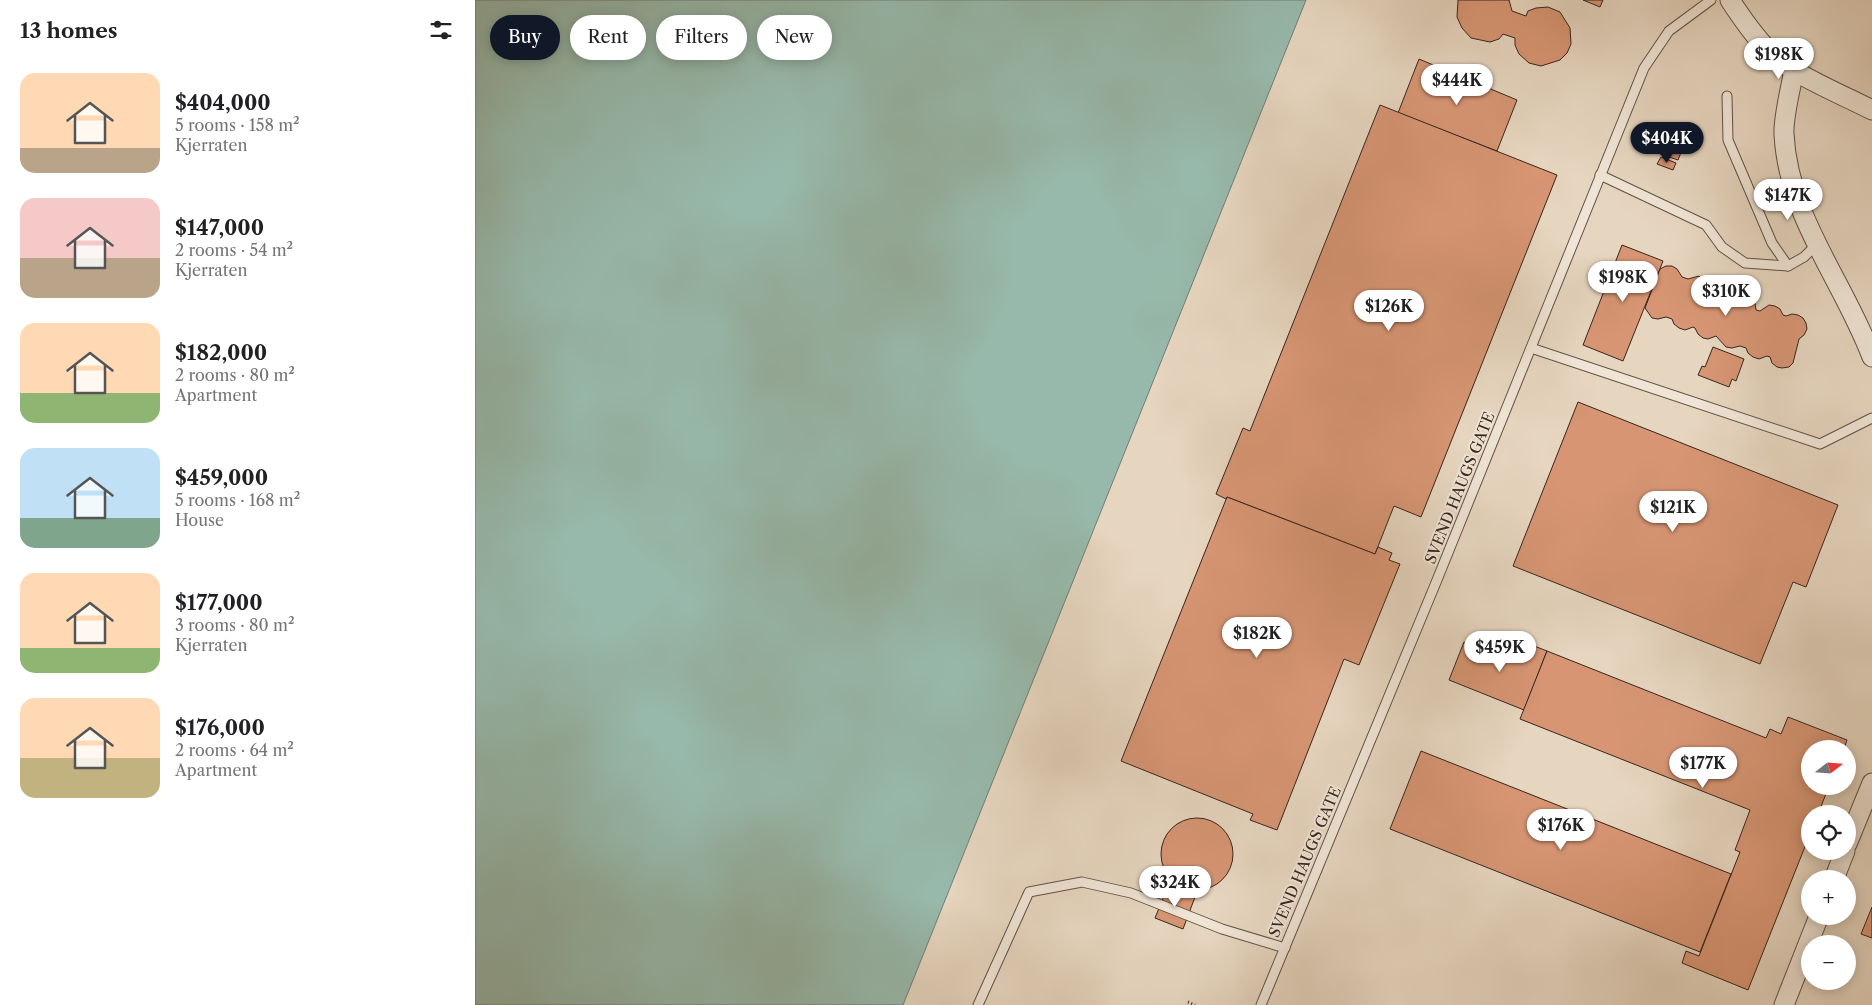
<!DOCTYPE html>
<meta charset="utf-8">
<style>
:root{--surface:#fff;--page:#f2f2f2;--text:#202124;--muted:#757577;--accent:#111827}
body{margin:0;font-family:"Libre Caslon Text",serif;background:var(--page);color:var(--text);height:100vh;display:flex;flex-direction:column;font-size:19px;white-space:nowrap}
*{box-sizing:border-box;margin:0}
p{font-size:16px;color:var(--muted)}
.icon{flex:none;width:28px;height:28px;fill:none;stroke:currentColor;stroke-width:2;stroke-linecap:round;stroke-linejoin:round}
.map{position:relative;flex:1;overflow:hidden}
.sheet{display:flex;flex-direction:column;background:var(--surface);width:475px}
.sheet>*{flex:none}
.top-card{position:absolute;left:15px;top:15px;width:475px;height:45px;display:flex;gap:10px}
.needle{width:32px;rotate:73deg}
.tools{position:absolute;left:1326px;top:740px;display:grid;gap:10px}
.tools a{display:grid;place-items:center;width:55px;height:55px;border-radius:50%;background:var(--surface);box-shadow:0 2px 12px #0003;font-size:25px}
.price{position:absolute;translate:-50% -42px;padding:0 11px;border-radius:18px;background:#fff;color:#222;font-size:16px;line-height:32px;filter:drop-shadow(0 1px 2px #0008)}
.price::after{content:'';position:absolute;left:50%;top:30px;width:15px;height:11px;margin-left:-8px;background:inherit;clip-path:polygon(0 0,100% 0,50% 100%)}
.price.selected{background:var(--accent);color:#fff}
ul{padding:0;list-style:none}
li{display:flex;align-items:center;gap:15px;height:125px;padding:0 20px}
li span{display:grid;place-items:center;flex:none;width:140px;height:100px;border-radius:15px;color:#555}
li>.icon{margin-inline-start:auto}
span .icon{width:60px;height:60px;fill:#fffc;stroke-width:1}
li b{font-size:21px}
h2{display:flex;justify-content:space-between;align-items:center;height:60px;padding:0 20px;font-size:21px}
.chip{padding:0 18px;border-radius:22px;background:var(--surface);box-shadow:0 2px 12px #0003;font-size:18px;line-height:45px}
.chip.selected{background:var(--accent);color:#fff}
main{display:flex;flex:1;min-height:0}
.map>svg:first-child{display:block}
.water{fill:#97b9ab;stroke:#717e73}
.building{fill:#d79573;stroke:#37251e}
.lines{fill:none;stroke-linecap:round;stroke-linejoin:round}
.lane-casing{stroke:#635146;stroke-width:11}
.street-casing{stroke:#635146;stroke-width:21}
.path{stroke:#37251e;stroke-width:3;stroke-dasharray:1 2.5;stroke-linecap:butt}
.lane{stroke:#efe4d5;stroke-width:9}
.street{stroke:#efe4d5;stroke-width:19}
.labels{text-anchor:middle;stroke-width:4;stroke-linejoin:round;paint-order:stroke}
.street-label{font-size:15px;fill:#37251e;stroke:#efe4d5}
</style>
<main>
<section class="sheet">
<h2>13 homes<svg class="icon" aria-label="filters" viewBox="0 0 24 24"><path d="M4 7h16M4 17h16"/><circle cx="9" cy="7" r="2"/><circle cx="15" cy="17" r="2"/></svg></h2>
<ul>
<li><span style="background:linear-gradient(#ffd9b3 75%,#b9a48a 0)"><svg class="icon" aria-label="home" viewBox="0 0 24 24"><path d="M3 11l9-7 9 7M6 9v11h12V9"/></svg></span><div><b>$404,000</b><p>5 rooms · 158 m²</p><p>Kjerraten</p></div></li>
<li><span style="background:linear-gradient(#f6c9c9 60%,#b9a48a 0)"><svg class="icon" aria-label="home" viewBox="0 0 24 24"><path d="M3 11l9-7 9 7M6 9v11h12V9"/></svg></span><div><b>$147,000</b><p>2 rooms · 54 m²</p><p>Kjerraten</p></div></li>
<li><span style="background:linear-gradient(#ffd9b3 70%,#8fb573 0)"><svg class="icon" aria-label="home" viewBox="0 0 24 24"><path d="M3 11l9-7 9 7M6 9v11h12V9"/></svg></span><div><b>$182,000</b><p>2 rooms · 80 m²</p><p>Apartment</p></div></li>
<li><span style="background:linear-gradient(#bfe0f5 70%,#7fa58c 0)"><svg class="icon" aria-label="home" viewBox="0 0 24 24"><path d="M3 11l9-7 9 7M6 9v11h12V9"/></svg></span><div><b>$459,000</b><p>5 rooms · 168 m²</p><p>House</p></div></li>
<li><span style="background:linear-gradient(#ffd9b3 75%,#8fb573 0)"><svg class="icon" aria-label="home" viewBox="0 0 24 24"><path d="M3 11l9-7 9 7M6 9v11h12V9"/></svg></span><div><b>$177,000</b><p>3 rooms · 80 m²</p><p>Kjerraten</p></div></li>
<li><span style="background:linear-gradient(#ffd9b3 60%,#c2b280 0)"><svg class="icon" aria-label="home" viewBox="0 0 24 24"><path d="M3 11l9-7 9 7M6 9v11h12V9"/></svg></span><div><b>$176,000</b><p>2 rooms · 64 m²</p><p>Apartment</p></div></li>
</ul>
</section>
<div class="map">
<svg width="1397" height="1005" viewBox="0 0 1397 1005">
<rect width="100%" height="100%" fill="#e6d5bf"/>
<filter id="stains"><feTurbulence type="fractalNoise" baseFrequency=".004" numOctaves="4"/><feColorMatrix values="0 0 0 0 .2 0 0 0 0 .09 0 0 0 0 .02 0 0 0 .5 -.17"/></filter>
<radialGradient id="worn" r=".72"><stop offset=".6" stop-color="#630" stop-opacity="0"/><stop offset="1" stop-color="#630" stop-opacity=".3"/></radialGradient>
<!-- water -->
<polygon class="water" points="0,0 831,0 428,1005 0,1005"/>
<!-- building -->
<g class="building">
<polygon points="983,0 1034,0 1037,11 1051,16 1053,11 1061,8 1073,7 1085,12 1095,28 1096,44 1092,53 1085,60 1066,66 1054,63 1044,54 1040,45 1040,38 1028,34 1024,39 1015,42 996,38 987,28 982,17"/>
<polygon points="1108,0 1128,0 1125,7"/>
<polygon points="944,59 1042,100 1022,151 923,113"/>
<polygon points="905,105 1082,175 946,517 919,506 900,554 752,497 751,499 741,494 768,428 775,431"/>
<polygon points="1196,125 1214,132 1203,160 1185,154"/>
<polygon points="1186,157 1201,163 1198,170 1182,164"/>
<polygon points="1147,245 1188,261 1148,361 1108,345"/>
<polygon points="1191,266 1197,266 1202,269 1207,277 1213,279 1224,276 1236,288 1242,285 1248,286 1253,289 1257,296 1260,297 1272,295 1277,298 1280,303 1281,310 1285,311 1294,305 1300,306 1305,309 1308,315 1311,316 1317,314 1323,315 1328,318 1331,323 1332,329 1329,335 1324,339 1318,363 1314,367 1307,368 1302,367 1297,363 1295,357 1292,356 1284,359 1278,357 1273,353 1271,348 1265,346 1257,348 1251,347 1241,336 1233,339 1228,338 1223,334 1220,328 1218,327 1210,330 1204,328 1199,324 1197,319 1191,317 1183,319 1177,318 1170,308 1185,269"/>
<polygon points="1238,347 1269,359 1261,381 1257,379 1254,387 1223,375 1227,366 1230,367"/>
<polygon points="1103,402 1363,505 1331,587 1318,582 1285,664 1038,566"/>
<polygon points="752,497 900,554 903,547 917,553 914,560 925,564 884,665 869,659 802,830 775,820 778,814 646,761"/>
<polygon points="989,642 1034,660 1039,646 1047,649 1049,642 1072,651 1049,710 974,680"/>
<polygon points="1072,651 1291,738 1295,729 1306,734 1313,717 1372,740 1369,749 1335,749 1335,786 1354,786 1343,814 1335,814 1335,834 1273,990 1207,963 1211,951 1224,956 1265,852 1260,850 1275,810 1045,719"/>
<polygon points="946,751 1256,874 1225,952 915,829"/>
<circle cx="722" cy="854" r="36"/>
<polygon points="693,886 720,897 708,929 680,918"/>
<polygon points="1397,907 1397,938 1386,934"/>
</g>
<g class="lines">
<defs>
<g id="lane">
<polyline points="1252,96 1253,140 1297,243 1313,266"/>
<polyline points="1125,175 1231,225 1247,247 1270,263 1313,266 1329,257 1341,245"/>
<polyline points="1056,348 1345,444 1397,418"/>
<polyline points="503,1005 554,892 607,882 656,893 747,929 810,948"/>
<polyline points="786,1005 962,580 1169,68 1194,31 1236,0"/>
</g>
<g id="street">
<path d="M1255 0C1268 20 1281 39 1298 55 1321 76 1368 95 1397 110"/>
<path d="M1319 70C1316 87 1308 118 1309 134 1313 217 1369 282 1397 357"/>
<polyline points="1372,844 1397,783"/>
<polyline points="1359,879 1370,851"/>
<polyline points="1309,1005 1344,916"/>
</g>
</defs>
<!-- lane casing -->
<use href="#lane" class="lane-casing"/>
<!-- street casing -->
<use href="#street" class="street-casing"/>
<!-- path -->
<polyline class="path" points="713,1002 720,1005"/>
<!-- lane -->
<use href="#lane" class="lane"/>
<!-- street -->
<use href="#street" class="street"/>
</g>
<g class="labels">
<!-- street labels -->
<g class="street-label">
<text transform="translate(985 488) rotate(-68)" y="5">SVEND HAUGS GATE</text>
<text transform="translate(830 862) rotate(-67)" y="5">SVEND HAUGS GATE</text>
</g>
</g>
<rect width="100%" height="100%" filter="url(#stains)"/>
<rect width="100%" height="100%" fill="url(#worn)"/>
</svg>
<div class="tools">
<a><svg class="needle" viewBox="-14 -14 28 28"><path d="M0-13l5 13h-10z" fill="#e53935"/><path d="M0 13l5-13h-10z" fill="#757577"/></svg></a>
<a><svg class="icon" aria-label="locate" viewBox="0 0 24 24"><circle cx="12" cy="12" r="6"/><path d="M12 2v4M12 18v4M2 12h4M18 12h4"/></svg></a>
<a>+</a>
<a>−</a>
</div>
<b class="price" style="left:1304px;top:80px">$198K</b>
<b class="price" style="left:982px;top:106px">$444K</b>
<b class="price selected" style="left:1192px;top:164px">$404K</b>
<b class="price" style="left:1313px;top:221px">$147K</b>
<b class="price" style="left:1148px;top:303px">$198K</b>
<b class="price" style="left:1251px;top:317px">$310K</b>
<b class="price" style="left:914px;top:332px">$126K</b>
<b class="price" style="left:1198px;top:533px">$121K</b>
<b class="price" style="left:782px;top:659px">$182K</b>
<b class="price" style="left:1025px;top:673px">$459K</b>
<b class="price" style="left:1228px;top:789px">$177K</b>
<b class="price" style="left:1086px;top:851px">$176K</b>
<b class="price" style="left:700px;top:908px">$324K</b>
<div class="top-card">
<a class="chip selected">Buy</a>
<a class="chip">Rent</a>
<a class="chip">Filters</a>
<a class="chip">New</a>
</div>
</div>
</main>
